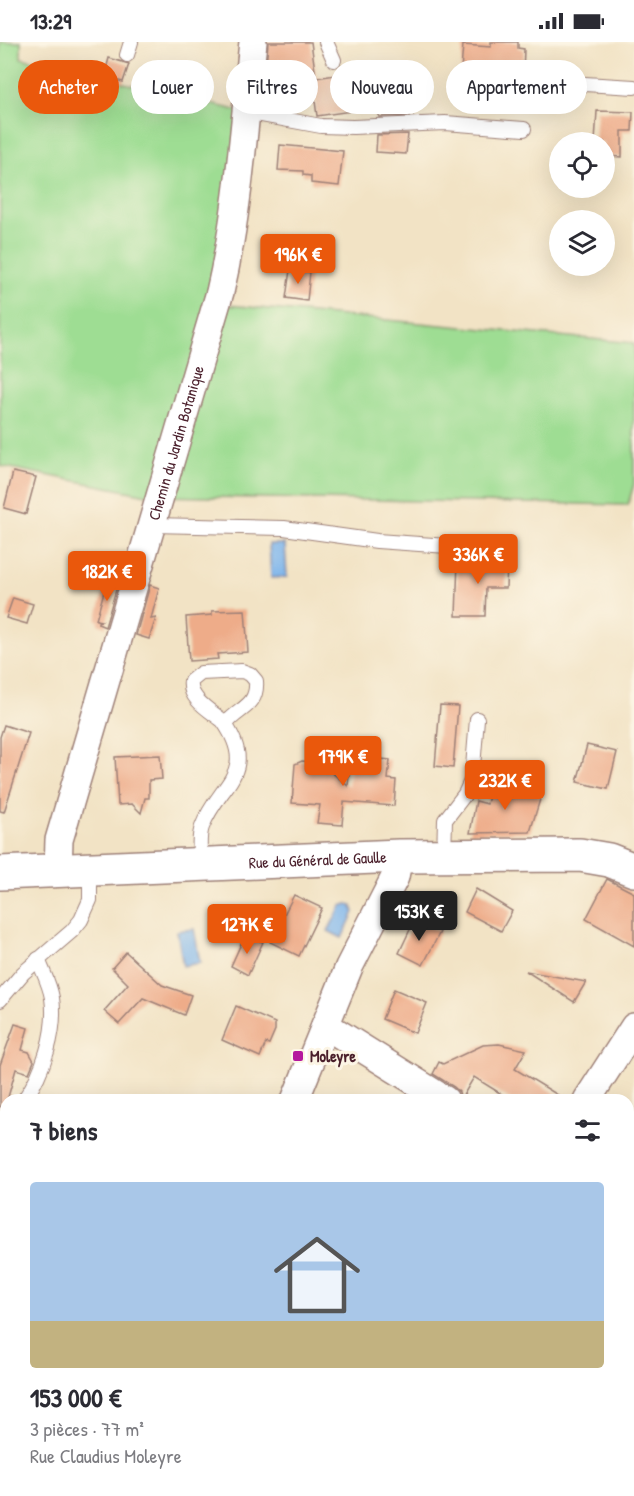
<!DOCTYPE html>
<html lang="fr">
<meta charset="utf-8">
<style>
:root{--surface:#fff;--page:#f2f2f3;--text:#2b2b33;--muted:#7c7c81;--line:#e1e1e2;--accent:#ea580c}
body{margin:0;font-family:"Patrick Hand",sans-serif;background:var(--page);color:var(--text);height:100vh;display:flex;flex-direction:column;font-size:22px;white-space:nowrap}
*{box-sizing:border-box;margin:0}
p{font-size:20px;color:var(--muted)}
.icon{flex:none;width:33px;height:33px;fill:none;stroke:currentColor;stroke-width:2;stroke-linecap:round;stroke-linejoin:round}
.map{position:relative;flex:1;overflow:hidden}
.drawer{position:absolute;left:0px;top:1052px;width:634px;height:404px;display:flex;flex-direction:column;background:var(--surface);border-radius:18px 18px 0 0;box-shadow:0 6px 24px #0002}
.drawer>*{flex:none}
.top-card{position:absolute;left:18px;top:18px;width:598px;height:54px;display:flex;gap:12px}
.buttons{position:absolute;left:549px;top:90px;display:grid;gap:12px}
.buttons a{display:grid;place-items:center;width:66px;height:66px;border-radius:50%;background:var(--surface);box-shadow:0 6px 24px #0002;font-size:30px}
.price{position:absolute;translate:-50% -51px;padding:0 14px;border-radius:6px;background:var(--accent);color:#fff;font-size:20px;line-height:39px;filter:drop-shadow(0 2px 3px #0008)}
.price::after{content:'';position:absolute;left:50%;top:36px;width:18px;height:14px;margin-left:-9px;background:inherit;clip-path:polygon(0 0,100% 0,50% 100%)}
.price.selected{background:#222;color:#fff}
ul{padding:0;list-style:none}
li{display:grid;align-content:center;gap:12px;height:318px;padding:0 30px}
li+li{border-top:2px solid var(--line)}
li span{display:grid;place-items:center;height:186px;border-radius:6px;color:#555}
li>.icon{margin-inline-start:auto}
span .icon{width:108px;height:108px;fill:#fffc;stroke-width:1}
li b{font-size:26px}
h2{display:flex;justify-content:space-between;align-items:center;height:72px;padding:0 30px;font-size:26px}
.chip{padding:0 21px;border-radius:27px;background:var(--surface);box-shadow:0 6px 24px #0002;font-size:21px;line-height:54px}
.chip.selected{background:var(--accent);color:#fff}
.status{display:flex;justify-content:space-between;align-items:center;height:42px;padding:0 30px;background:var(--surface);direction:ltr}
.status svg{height:16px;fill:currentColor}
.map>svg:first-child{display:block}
.green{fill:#9edd93;stroke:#747e5f;stroke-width:1.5}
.water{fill:#7bb4eb;stroke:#626a8b;stroke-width:1.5}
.building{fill:#eeac89}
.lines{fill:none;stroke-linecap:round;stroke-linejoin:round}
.service-casing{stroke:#9e8178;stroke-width:16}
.minor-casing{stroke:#9e8178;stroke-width:30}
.tertiary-casing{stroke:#9e8178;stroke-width:36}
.secondary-casing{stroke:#9e8178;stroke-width:36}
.service{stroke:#fff;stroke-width:14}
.minor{stroke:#fff;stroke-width:27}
.tertiary{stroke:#fff;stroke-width:33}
.secondary{stroke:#fff;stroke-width:33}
.poi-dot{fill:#b5179e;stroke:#fcf5e5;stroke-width:2}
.labels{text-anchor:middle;stroke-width:6;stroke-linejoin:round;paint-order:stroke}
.street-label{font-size:16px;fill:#4a1f2b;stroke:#fcf5e5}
.poi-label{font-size:16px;font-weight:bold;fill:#4a1f2b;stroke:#fcf5e5;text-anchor:start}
</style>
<div class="status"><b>13:29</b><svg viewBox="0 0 49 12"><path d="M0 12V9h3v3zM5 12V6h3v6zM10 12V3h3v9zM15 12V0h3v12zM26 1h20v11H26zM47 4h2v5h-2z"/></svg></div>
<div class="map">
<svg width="634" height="1454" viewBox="0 0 634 1454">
<rect width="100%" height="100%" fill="#fcf5e5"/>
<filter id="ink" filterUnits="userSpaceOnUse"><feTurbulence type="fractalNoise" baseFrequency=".0167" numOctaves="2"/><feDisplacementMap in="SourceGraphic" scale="12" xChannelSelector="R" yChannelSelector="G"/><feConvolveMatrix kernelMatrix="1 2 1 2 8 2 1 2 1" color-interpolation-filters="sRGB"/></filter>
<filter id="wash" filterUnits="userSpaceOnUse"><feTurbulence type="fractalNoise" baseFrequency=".008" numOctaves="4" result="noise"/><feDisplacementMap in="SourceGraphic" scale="24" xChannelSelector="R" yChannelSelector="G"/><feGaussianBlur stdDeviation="1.35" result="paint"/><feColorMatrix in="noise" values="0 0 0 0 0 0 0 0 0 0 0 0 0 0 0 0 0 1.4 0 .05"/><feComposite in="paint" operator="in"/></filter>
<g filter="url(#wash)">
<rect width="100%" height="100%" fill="#f2e3c5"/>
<!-- green -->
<polygon class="green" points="0,0 21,0 21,16 240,69 227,263 634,301 634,442 628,463 152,454 0,424"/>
<!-- water -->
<g class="water">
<polygon points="269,502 285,502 287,535 271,536"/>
<polygon points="347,862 352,864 354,870 342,896 328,889 341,864"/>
<polygon points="194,887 200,921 183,924 177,889"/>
</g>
<g id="blocks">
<!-- building -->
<g class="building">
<polygon points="268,0 311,0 316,36 342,32 343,36 412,41 409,74 379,75 379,65 317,74 315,59 288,62 288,57 277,59 273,27 266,26"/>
<polygon points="491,0 518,0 518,6 524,7 523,33 461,28 463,3 491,5"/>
<polygon points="109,16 129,22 123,40 104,35"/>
<polygon points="597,69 633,70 632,89 622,89 622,115 604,114 604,100 595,100"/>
<polygon points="408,92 406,112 376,110 377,93"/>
<polygon points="280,103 343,109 339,144 311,141 311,134 303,133 303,129 278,128"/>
<polygon points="290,228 310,230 307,259 286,256"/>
<polygon points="13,430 36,435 26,472 4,466"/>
<polygon points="458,519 507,521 506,546 486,546 485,574 456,574"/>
<polygon points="114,532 120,534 105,585 98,582 98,580 101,579 96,578 105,546 109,547"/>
<polygon points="150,543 159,546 151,577 156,576 149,597 136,593"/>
<polygon points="13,556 33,562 27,582 6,576"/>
<polygon points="245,568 248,610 217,612 218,617 189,619 186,575 212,573 212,569"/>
<polygon points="440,663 458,664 453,726 435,724"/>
<polygon points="4,683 29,691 4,770 0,769 0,695"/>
<polygon points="587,703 617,710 608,747 577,740"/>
<polygon points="160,713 162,737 149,738 149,756 145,756 141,771 132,762 118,763 115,715"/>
<polygon points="351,714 390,718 388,737 396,738 394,764 344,760 342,783 317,781 320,763 292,761 295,722 302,719 320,721 348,744"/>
<polygon points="492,741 541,754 530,790 470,791 476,759 487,762"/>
<polygon points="607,837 634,851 634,904 586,877"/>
<polygon points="476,847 512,869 501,889 465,870"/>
<polygon points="294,853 322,866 299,914 270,900"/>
<polygon points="415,877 440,890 423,923 399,911"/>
<polygon points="245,893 263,900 248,933 231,924"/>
<polygon points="126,910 162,943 191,953 184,973 143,956 119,982 104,969 128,942 112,926"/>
<polygon points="526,929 586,940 574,960"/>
<polygon points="394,947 427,961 415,991 382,977"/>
<polygon points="236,964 275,981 275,988 269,1002 266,1001 260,1015 222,998"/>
<polygon points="15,982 28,986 22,1008 29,1010 34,1019 29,1031 16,1027 5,1066 0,1065 0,1023"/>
<polygon points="499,1002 526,1008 515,1027 566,1058 511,1058 474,1035 461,1057 459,1050 454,1045 433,1032 439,1020 443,1022 483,1003"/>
</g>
</g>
</g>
<g filter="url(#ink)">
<use href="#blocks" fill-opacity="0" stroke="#9e8178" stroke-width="1.5"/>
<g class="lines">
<defs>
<g id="service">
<polyline points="326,0 334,18"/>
<polyline points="127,13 131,0"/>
<polyline points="552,40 634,45"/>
<polyline points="245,70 321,84 353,85 445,81 524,87"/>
<polyline points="152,483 284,486 377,499 490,507"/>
<polyline points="444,814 445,778 465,752 472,737 477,677"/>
<path d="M201 823C200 810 198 796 202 785 218 741 260 732 223 679 211 669 188 657 191 639L201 631 242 629 250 632 256 639C258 665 238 666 226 682"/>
<polyline points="0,958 23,931 72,889 81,878 90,858 90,827"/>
<path d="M24 1058C43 1031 57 989 52 956 50 943 43 930 38 917"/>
<polyline points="0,1084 6,1079"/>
</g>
<g id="minor">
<path id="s1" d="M58 828 59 798 220 250C239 168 244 83 253 0"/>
<polyline points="325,983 445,1058"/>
<polyline points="295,1058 349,925 395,835 399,814"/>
<polyline points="587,1058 634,985"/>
<polyline points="628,1172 634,1175"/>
<polyline points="97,1454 99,1449"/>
<polyline points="336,1454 339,1449"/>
</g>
<g id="tertiary">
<path id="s2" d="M0 831 399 814 580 813 609 818 634 828"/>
</g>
<polyline id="secondary" points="0,1450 3,1454"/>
</defs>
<!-- service casing -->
<use href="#service" class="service-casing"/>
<!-- minor casing -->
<use href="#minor" class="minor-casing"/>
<!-- tertiary casing -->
<use href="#tertiary" class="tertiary-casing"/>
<!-- secondary casing -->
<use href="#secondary" class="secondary-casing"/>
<!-- service -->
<use href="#service" class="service"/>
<!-- minor -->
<use href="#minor" class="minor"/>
<!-- tertiary -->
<use href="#tertiary" class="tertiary"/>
<!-- secondary -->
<use href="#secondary" class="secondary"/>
</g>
</g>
<!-- markers -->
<rect class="poi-dot" x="292" y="1008" width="12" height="12" rx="3"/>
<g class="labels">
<!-- street labels -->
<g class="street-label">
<text dy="6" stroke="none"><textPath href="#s1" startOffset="444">Chemin du Jardin Botanique</textPath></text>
<text dy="6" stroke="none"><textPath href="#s2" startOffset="318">Rue du Général de Gaulle</textPath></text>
</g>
<!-- poi labels -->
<g class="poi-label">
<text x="310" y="1020">Moleyre</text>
</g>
</g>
</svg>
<div class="buttons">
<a><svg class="icon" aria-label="locate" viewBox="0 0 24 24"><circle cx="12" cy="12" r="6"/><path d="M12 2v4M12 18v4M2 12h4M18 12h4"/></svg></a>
<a><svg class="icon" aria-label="layers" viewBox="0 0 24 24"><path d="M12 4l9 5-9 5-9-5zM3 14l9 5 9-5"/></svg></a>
</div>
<b class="price" style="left:298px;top:243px">196K €</b>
<b class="price" style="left:478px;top:543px">336K €</b>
<b class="price" style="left:107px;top:560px">182K €</b>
<b class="price" style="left:343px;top:745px">179K €</b>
<b class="price" style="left:505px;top:769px">232K €</b>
<b class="price selected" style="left:419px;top:900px">153K €</b>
<b class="price" style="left:247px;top:913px">127K €</b>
<div class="top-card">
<a class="chip selected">Acheter</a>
<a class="chip">Louer</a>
<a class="chip">Filtres</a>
<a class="chip">Nouveau</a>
<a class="chip">Appartement</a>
</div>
<section class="drawer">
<h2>7 biens<svg class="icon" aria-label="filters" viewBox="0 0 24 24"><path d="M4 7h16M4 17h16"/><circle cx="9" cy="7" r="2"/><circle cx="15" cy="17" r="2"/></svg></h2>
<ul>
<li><span style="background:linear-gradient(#a9c7e8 75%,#c2b280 0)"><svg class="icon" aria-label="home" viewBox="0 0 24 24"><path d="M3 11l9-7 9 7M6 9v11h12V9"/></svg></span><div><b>153 000 €</b><p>3 pièces · 77 m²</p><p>Rue Claudius Moleyre</p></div></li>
</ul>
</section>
</div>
